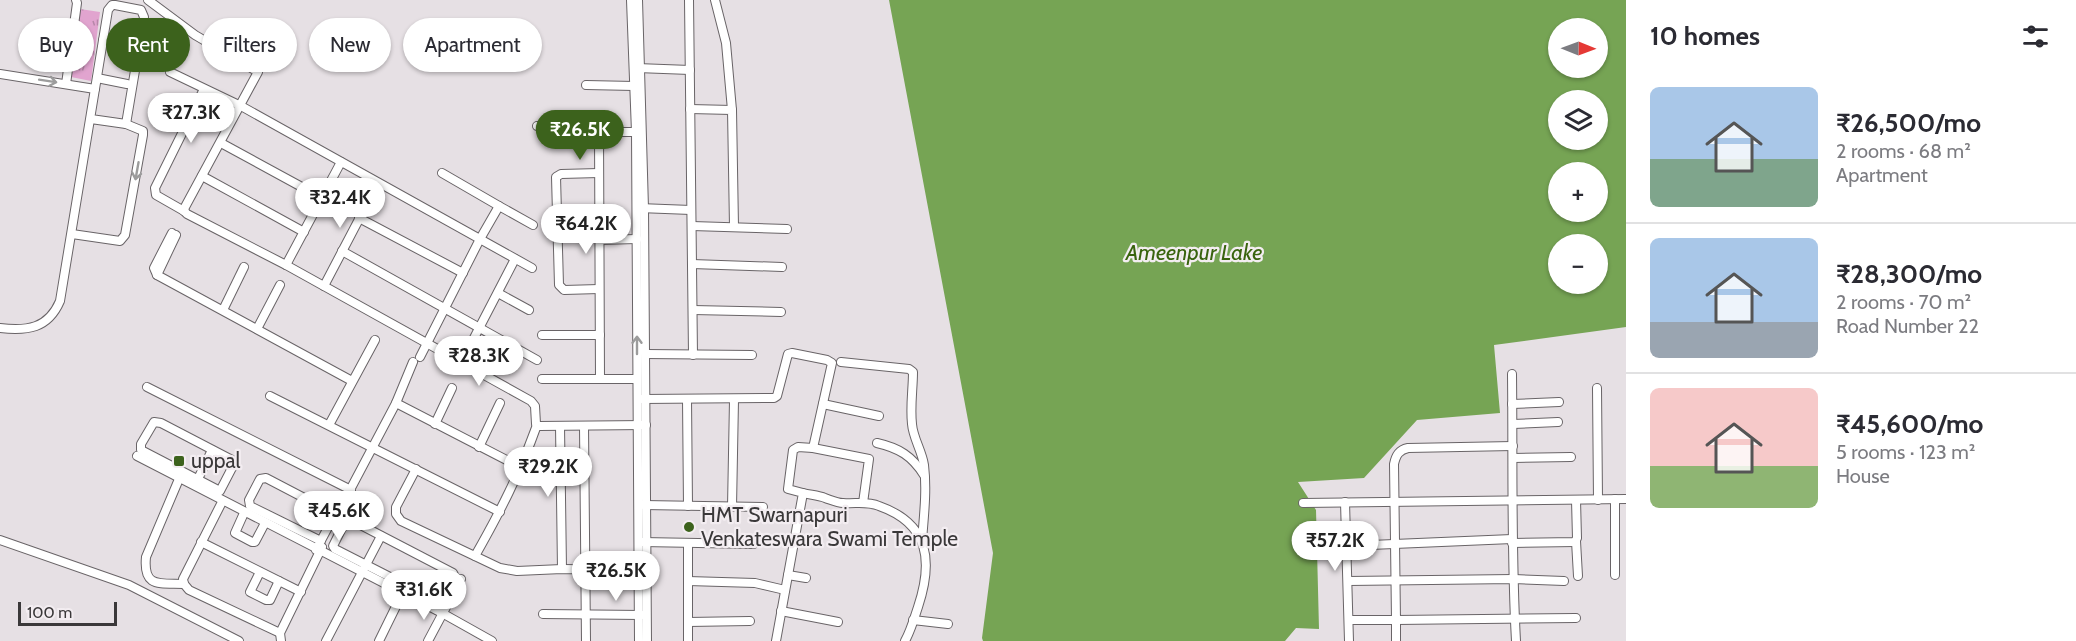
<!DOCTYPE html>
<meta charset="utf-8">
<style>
:root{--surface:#fff;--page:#f7f7f7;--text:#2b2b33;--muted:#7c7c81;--line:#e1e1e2;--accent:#3c621c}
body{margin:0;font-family:Cabin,sans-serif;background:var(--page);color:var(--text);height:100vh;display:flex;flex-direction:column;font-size:22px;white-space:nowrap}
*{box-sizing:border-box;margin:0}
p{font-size:20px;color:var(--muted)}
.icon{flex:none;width:33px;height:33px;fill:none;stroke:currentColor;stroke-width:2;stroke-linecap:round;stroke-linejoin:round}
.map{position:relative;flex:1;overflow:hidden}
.drawer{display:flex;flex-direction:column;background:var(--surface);width:450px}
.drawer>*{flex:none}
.hud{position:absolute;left:18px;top:18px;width:570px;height:54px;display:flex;gap:12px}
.needle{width:39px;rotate:91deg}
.buttons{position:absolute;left:1548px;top:18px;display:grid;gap:12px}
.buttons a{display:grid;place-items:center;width:60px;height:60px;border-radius:50%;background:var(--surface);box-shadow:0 2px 4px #0004;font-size:30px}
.scale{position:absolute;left:18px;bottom:15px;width:99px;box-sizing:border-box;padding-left:6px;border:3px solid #3a3839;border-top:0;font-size:16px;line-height:21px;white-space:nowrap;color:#3a3839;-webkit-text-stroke:4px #f3edf1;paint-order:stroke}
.price{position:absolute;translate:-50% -51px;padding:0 14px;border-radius:21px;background:#fff;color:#222;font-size:20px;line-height:39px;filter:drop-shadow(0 2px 3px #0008)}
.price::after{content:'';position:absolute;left:50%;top:36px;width:18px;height:14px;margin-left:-9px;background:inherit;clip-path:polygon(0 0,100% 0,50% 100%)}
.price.current{background:var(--accent);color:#fff}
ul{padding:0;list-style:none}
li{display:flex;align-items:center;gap:18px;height:150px;padding:0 24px}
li+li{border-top:2px solid var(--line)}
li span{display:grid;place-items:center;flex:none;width:168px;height:120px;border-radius:9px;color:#555}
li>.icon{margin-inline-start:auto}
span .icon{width:72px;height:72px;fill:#fffc;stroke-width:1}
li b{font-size:26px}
h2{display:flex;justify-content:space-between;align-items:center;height:72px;padding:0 24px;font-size:26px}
.pill{padding:0 21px;border-radius:27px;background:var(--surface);box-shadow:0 2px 4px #0004;font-size:21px;line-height:54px}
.pill.current{background:var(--accent);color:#fff}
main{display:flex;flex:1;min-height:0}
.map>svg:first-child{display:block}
.grass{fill:url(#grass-tufts)}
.water{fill:#76a454;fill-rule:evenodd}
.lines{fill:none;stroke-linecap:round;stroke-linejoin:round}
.minor-casing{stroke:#696467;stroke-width:10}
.minor{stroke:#fff;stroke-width:8}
.oneway{stroke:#9c9c9c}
.poi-dot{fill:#3c621c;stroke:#f3edf1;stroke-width:2}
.labels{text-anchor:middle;stroke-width:4.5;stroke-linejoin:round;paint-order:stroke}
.poi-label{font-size:21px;fill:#3a3839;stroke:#f3edf1;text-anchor:start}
.water-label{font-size:22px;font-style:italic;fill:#39630e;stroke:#f3edf1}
</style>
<main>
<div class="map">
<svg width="1626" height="641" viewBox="0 0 1626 641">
<defs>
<pattern id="grass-tufts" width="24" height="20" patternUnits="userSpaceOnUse" patternTransform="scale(1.5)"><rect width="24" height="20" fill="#e1a4cf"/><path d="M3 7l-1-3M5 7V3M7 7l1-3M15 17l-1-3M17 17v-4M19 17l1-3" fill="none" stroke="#b787a9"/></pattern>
</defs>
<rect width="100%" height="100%" fill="#e6e0e4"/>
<!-- grass -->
<polygon class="grass" points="80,9 100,12 91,81 71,77"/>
<!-- water -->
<path class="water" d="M889 0H1626V327L1494 345 1500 413 1417 420 1364 478 1298 482 1316 510 1319 629 1296 628 1285 641H983L982 638 993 553ZM1558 28H1598V68H1558ZM1558 100H1598V140H1558ZM1558 172H1598V212H1558ZM1558 244H1598V284H1558Z"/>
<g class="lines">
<defs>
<g id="minor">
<polyline points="148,0 195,35 258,72 185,207 184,211"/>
<polyline points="631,0 636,132 639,641"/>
<polyline points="638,0 644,208 647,641"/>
<polyline points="689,0 693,355"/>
<polyline points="715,0 726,43 732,110"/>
<polyline points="103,40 133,45"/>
<polyline points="637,68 690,70"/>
<polyline points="170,72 241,106 532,268"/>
<polyline points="0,74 95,89"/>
<polyline points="97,78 127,84"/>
<polyline points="66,84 77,3 76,0"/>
<polyline points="586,85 634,86"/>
<polyline points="204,89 155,188 156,195 184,211 187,214 286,265 531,401 535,406 536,424 539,426 646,425"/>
<polyline points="690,109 732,110 734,227"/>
<polyline points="537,126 599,132 636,132"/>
<polyline points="599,132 600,379"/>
<polyline points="221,143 322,198"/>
<polyline points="599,173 561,174 556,177 559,285 564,290 599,289"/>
<polyline points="202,176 304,232"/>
<polyline points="499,206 533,225"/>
<polyline points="639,208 691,210"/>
<polyline points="359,218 463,273"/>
<polyline points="692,226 787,229"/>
<polyline points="172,233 154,268 157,275 352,381"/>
<polyline points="72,234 120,241 125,235 143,135 143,131 126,124"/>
<polyline points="599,240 637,239"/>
<polyline points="342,251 537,360"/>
<polyline points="692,264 782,267"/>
<polyline points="286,265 341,162"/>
<polyline points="157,275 176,235"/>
<polyline points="324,286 378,183"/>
<polyline points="498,293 529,310"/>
<polyline points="223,310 244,267"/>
<polyline points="693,310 781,312"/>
<path d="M0 328C27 331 48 329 60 301L108 10 112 5H115L141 10 144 17 126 124 91 119"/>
<polyline points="257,329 280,285"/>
<polyline points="542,335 600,335"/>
<polyline points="646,354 752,355"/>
<polyline points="420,357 480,239 499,206 442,173"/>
<path d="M841 362 909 369 913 372C913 389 910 406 912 424 913 438 922 451 924 465 927 490 924 515 922 540"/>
<polyline points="461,363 515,259"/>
<path d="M1512 374C1513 463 1511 552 1516 641"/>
<polyline points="542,379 637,379"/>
<polyline points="147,387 351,490"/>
<polyline points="1597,388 1598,500"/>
<polyline points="270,396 500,512"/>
<polyline points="642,399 774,398 777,396 788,354 792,353 827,360 832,363 813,448 798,447 793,450 788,489 803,493 776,641"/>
<polyline points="687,399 688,506"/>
<polyline points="396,403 522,468"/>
<polyline points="823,404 879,416"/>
<polyline points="1512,404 1559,402"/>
<polygon points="154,422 161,423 234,461 233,466 220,491 141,450 141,444"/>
<polyline points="435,424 452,388"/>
<polyline points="1513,424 1558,422"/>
<polyline points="329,425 375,340"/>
<polyline points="560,426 562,569"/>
<polyline points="584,426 586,641"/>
<path d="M877 443C899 448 912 456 924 475"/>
<path d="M1513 446 1408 448C1399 450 1396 455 1394 464L1396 620 1576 618"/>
<polyline points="479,447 500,403"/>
<polyline points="813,448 869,459 863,503"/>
<polyline points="137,456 442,613 492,641"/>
<polyline points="1513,458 1571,457"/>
<polyline points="416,469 396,507 396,514 401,521 500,568 517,571 562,569 642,570"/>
<path d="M179 479 146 557C143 588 159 583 184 584"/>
<polyline points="196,483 212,450"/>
<path d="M803 493C810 495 818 495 825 498 831 500 837 503 843 503 856 504 867 501 879 506 930 524 933 562 918 607 914 619 911 630 905 641"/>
<polyline points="1615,499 1615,575"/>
<polyline points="222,502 183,579 184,584 189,590 280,633"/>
<polyline points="1345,502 1349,641"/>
<polyline points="1303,503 1626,499"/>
<polyline points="644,505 763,507"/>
<polyline points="341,507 396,403 413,362"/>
<polyline points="732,507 734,400"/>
<polyline points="244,513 235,533 252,542 255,542 265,523"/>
<polyline points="0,540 129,585 239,641"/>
<polyline points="1576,541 1578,576"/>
<polyline points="201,542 301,592"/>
<polyline points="642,542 754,544"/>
<polyline points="688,543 688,641"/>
<polyline points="1512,543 1575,542 1577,538 1576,500"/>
<polyline points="1347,546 1512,539"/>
<polyline points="316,550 334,516 333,513 266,478 260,479 249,500 250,506 321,541"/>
<path d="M475 556C500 512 520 473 537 425"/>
<polyline points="260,572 250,592 266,600 270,600 279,581"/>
<polyline points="788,575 806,578"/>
<polyline points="688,581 755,583 785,590"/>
<polyline points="1348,581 1514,579 1564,581"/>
<polyline points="437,610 455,577 453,573 351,520 348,519 345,522 333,546 335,549 441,603"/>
<polyline points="781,611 838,622"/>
<polyline points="543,614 642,615"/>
<polyline points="913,620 948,624"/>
<polyline points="1349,620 1396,620 1396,641"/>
<polyline points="688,622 750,621"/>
<polyline points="281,641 280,633 322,547"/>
<polyline points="326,641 381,536"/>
<polyline points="379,641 405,588"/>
<polyline points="428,641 461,579"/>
</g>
</defs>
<!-- minor casing -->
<use href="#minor" class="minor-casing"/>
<!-- minor -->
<use href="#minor" class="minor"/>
</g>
<!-- one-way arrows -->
<defs><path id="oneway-shaft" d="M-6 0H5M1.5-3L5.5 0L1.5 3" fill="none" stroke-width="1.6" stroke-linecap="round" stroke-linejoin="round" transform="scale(1.5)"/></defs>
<g class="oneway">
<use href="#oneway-shaft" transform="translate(48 81) rotate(9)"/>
<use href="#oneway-shaft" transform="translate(137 171) rotate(100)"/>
<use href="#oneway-shaft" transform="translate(637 345) rotate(-90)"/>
</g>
<!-- markers -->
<g class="poi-dot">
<rect x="173" y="455" width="12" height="12" rx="3"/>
<circle cx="689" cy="527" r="6"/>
</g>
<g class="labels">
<!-- poi labels -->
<g class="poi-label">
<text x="191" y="468">uppal</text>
<text x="701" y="522">HMT Swarnapuri<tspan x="701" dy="24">Venkateswara Swami Temple</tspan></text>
</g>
<!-- water labels -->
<g class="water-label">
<text x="1194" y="260">Ameenpur Lake</text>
</g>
</g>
</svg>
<div class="buttons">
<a><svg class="needle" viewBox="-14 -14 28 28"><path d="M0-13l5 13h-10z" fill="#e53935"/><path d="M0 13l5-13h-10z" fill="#7c7c81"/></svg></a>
<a><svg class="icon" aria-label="layers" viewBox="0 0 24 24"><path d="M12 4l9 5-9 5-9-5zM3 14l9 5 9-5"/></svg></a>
<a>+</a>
<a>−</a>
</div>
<div class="scale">100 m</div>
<b class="price" style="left:191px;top:144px">₹27.3K</b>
<b class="price current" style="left:580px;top:161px">₹26.5K</b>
<b class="price" style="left:340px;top:229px">₹32.4K</b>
<b class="price" style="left:586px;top:255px">₹64.2K</b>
<b class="price" style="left:479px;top:387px">₹28.3K</b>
<b class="price" style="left:548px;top:498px">₹29.2K</b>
<b class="price" style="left:339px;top:542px">₹45.6K</b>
<b class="price" style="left:1335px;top:572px">₹57.2K</b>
<b class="price" style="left:616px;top:602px">₹26.5K</b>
<b class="price" style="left:424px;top:621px">₹31.6K</b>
<div class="hud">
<a class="pill">Buy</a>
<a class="pill current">Rent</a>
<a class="pill">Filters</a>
<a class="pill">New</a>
<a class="pill">Apartment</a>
</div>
</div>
<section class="drawer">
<h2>10 homes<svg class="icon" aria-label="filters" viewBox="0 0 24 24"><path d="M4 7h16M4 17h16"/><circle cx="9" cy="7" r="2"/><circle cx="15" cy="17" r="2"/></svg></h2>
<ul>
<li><span style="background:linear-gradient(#a9c7e8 60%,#7fa58c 0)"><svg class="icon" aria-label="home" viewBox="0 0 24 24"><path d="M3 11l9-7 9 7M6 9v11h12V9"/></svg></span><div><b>₹26,500/mo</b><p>2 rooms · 68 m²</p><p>Apartment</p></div></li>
<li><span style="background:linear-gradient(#a9c7e8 70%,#9aa5b1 0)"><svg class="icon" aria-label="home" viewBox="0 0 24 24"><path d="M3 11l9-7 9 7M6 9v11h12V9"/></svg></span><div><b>₹28,300/mo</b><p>2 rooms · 70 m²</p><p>Road Number 22</p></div></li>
<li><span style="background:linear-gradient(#f6c9c9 65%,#8fb573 0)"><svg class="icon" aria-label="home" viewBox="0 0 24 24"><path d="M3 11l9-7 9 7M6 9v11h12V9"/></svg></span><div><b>₹45,600/mo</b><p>5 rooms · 123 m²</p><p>House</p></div></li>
</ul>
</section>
</main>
